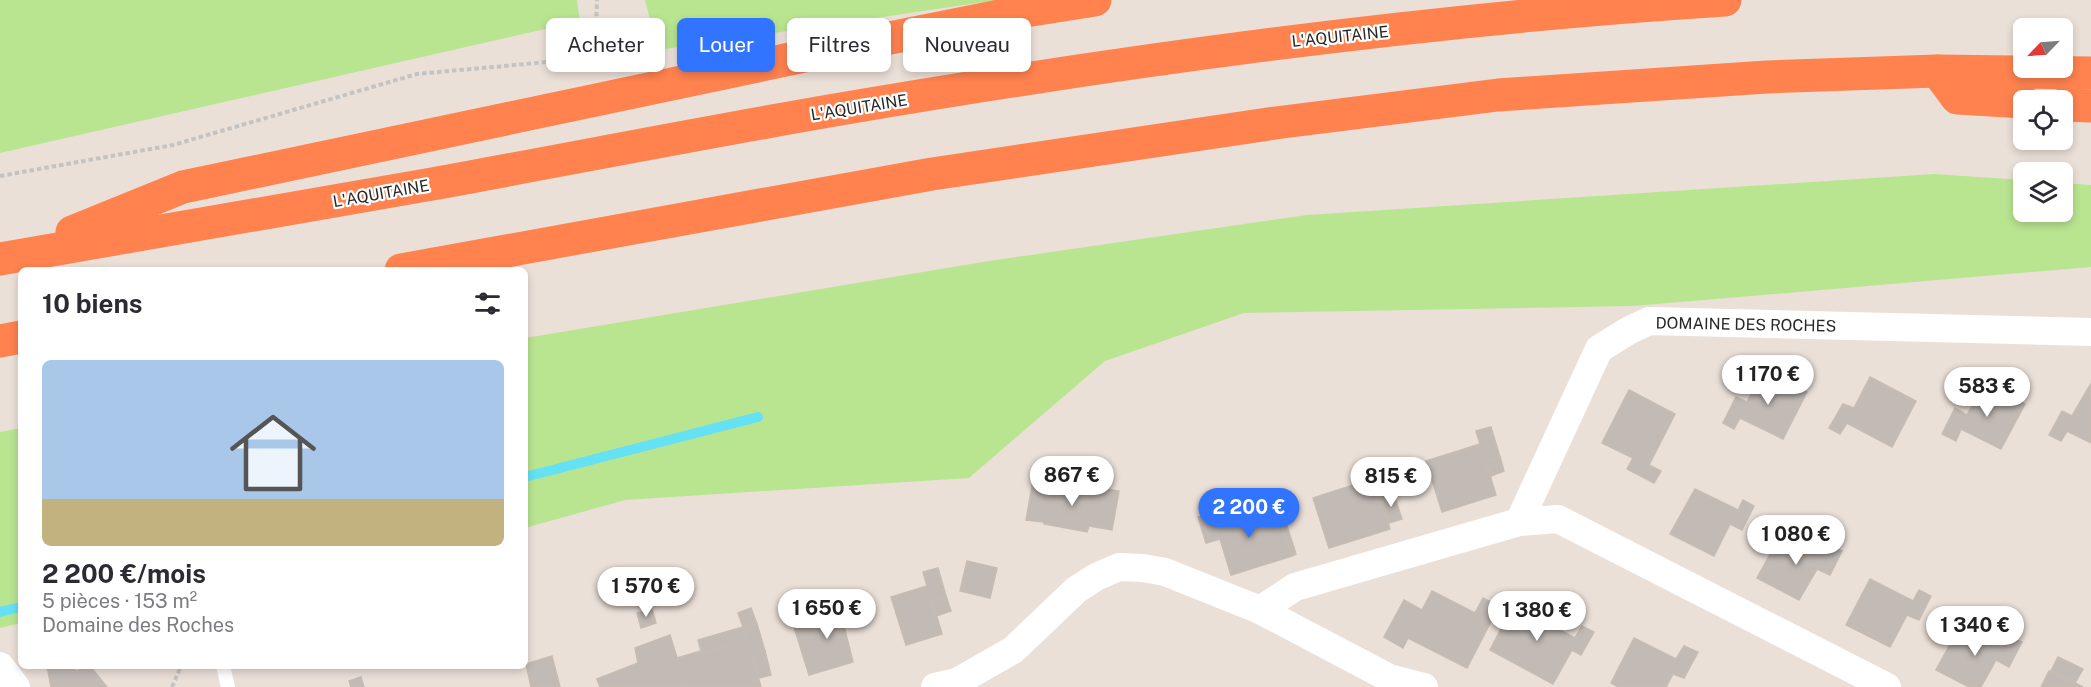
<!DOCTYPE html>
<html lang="fr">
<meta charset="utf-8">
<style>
:root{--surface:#fff;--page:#f7f7f7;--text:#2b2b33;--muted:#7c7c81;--accent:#3174ff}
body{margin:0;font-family:"Public Sans",sans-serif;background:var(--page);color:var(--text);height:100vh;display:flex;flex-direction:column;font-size:22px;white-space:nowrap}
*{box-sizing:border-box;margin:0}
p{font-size:20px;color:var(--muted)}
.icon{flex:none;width:33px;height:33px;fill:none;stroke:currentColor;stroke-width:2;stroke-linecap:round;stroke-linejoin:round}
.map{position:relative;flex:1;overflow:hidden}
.side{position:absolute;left:18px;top:267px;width:510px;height:402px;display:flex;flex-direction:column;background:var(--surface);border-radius:9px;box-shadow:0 3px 9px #0003}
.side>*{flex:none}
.guide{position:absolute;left:546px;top:18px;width:570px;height:54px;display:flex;gap:12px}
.needle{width:39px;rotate:245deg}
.fabs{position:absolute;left:2013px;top:18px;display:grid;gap:12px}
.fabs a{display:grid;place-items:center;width:60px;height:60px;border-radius:9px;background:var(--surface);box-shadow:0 3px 9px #0003;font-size:30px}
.price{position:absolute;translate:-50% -51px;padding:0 14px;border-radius:21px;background:#fff;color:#222;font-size:20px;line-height:39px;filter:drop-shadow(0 2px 3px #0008)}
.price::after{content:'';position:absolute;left:50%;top:36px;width:18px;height:14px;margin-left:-9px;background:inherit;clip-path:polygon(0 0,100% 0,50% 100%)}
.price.current{background:var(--accent);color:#fff}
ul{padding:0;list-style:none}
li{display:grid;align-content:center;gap:12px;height:318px;padding:0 24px}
li span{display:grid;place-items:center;height:186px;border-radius:9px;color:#555}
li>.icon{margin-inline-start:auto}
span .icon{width:108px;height:108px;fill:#fffc;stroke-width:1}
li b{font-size:26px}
h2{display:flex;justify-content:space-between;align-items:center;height:72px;padding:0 24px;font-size:26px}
.tag{padding:0 21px;border-radius:9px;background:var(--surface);box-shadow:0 3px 9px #0003;font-size:21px;line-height:54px}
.tag.current{background:var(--accent);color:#fff}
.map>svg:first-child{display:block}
.green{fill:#b9e591}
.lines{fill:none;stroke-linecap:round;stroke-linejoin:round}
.stream{stroke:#64e2f4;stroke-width:10}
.building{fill:#c2bab5;stroke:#c6bcb2;stroke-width:1.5}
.path{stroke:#c3c3c3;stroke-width:4;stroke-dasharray:4.5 3;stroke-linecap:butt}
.service{stroke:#fff;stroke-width:14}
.minor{stroke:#fff;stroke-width:28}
.motorway{stroke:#ff824f;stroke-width:33}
.labels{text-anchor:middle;stroke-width:4.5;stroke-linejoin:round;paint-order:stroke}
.street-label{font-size:16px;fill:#272727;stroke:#fff}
</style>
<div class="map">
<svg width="2091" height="687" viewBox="0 0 2091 687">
<rect width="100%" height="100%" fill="#ebe0d8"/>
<!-- green -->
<g class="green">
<polygon points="0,0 577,0 580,21 0,153"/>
<polygon points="645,0 998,0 658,50"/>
<polygon points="1934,174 2023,180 2024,212 2062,212 2063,183 2091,185 2091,267 1633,306 1244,313 1105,361 969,478 625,500 525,528 525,338 989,261 1307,215"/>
<polygon points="21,428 21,623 0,628 0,432"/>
</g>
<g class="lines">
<!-- stream -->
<g class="stream">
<polyline points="525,477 758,417"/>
<polyline points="0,612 21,607"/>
</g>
</g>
<!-- building -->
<g class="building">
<polygon points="1763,371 1807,392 1783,439 1740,418 1734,429 1723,423 1736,397 1747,402"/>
<polygon points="1870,377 1916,401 1892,447 1847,423 1840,434 1829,428 1843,404 1854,408"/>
<polygon points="1985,384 2025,404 2001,449 1961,429 1956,441 1942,434 1955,408 1967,415"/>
<polygon points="2090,385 2091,443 2067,431 2061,441 2049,435 2062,411 2072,416"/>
<polygon points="1629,390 1675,414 1649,465 1661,471 1654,483 1627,469 1633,458 1602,443"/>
<polygon points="1491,427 1500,457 1486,462 1496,495 1442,512 1426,461 1480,444 1476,431"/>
<polygon points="1500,457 1504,471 1491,476 1486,462"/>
<polygon points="1385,465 1393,492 1380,496 1390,529 1329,548 1313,498 1375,478 1373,470"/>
<polygon points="1373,470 1375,478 1364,482 1362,473"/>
<polygon points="1033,481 1095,493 1096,487 1119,491 1112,530 1089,526 1087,532 1044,524 1044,522 1026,520"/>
<polygon points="1695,489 1738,510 1743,500 1754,506 1742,530 1730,524 1714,556 1670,534"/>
<polygon points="1393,492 1402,519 1389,523 1380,496"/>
<polygon points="1280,504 1296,554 1292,556 1275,505"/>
<polygon points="1275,505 1292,556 1231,575 1220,539 1206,543 1198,517 1211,513 1215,524"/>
<polygon points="1782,533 1824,555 1829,544 1842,551 1830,575 1817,569 1799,600 1757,578"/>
<polygon points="967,561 997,568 990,598 960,591"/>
<polygon points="938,568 946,596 932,600 942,634 906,645 891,597 927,586 923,572"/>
<polygon points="1870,579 1913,601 1919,590 1931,596 1919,620 1907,615 1890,647 1846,625"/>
<polygon points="1432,591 1475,613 1483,598 1499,606 1467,668 1408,638 1403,648 1384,637 1404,600 1422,610"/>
<polygon points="1519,594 1534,601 1528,613 1575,638 1582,626 1594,632 1581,655 1572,650 1553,684 1490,650"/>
<polygon points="848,596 856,622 844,626 853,662 809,675 794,627 839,613 836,599"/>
<polygon points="946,596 951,611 936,616 932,600"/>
<polygon points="836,599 839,613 794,627 789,614"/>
<polygon points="751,608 757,624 743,627 738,613"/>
<polygon points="652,609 656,623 641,628 637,613"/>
<polygon points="757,624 765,651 752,655 761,687 686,687 677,658 701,651 702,654 747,641 743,627"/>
<polygon points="1960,626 2002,647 2008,637 2022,642 2009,667 1996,660 1981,687 1969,687 1936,670"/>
<polygon points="743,627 747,641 702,654 698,640"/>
<polygon points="670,635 686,687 600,687 597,679 638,663 635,648"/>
<polygon points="1634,638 1676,659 1684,646 1698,652 1684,678 1673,674 1666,687 1618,687 1611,683"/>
<polygon points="765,651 771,675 759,678 752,655"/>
<polygon points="552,656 560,687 531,687 526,664"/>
<polygon points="2058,657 2083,669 2075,683 2051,671"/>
<polygon points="47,666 75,666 76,672 83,666 90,666 107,687 51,687"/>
<polygon points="2049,671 2075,683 2083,687 2041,687"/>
<polygon points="361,677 364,687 351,687 349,681"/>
</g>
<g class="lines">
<!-- path -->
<g class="path">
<polyline points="0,176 173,145 417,74 547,62 596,24 597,0"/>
<polyline points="172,687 181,666"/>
</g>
<!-- service -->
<polyline class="service" points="223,666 228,687"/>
<!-- minor -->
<g class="minor">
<polyline points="1519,522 1599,349 1628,331 1649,321 2091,332"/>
<polyline points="1260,610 1295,587 1519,522 1558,519 1887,687"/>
<polyline points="0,666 16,687"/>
<polyline points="935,687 957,682 1013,650 1076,590 1096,577 1119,567 1143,568 1165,572 1260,610 1389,678 1424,687"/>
</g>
<!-- motorway -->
<g class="motorway">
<polyline points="1937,71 1957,98 2024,102"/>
<polyline points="2062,105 2091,106"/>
<polyline points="72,232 183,187 890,38 1019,12 1095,0"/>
<path d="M0 259C144 234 288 209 432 184 564 160 696 134 829 111 1126 60 1425 19 1725 0"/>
<polyline points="401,270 932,174 1275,123 1498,95 1767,77 1937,71 2091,73"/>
<polyline points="0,341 21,337"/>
</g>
</g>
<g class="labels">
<!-- street labels -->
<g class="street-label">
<text transform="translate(1340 36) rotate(-6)" y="6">L'AQUITAINE</text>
<text transform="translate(859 107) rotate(-9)" y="6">L'AQUITAINE</text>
<text transform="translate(381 193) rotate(-10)" y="6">L'AQUITAINE</text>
<text transform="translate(1746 324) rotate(1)" y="6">DOMAINE DES ROCHES</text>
</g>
</g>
</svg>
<div class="fabs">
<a><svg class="needle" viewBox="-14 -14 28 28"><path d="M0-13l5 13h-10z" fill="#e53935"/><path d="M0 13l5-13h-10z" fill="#7c7c81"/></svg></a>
<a><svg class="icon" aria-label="locate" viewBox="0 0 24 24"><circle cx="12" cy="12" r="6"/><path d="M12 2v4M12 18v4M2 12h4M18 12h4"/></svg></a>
<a><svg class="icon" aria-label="layers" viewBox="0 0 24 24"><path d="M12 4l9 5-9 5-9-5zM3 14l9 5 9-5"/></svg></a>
</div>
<b class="price" style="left:1768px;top:406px">1 170 €</b>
<b class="price" style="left:1987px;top:418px">583 €</b>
<b class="price" style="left:1072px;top:507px">867 €</b>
<b class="price" style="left:1391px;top:508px">815 €</b>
<b class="price current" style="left:1249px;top:539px">2 200 €</b>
<b class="price" style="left:1796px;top:566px">1 080 €</b>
<b class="price" style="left:646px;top:618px">1 570 €</b>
<b class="price" style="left:827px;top:640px">1 650 €</b>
<b class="price" style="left:1537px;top:642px">1 380 €</b>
<b class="price" style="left:1975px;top:657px">1 340 €</b>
<div class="guide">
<a class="tag">Acheter</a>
<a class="tag current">Louer</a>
<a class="tag">Filtres</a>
<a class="tag">Nouveau</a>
</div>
<section class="side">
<h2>10 biens<svg class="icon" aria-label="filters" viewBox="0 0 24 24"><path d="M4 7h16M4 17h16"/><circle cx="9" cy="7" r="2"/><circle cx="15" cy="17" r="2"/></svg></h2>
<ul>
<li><span style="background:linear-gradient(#a9c7e8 75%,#c2b280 0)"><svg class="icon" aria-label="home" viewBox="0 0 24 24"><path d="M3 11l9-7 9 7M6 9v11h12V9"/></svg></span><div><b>2 200 €/mois</b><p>5 pièces · 153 m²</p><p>Domaine des Roches</p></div></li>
</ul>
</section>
</div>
